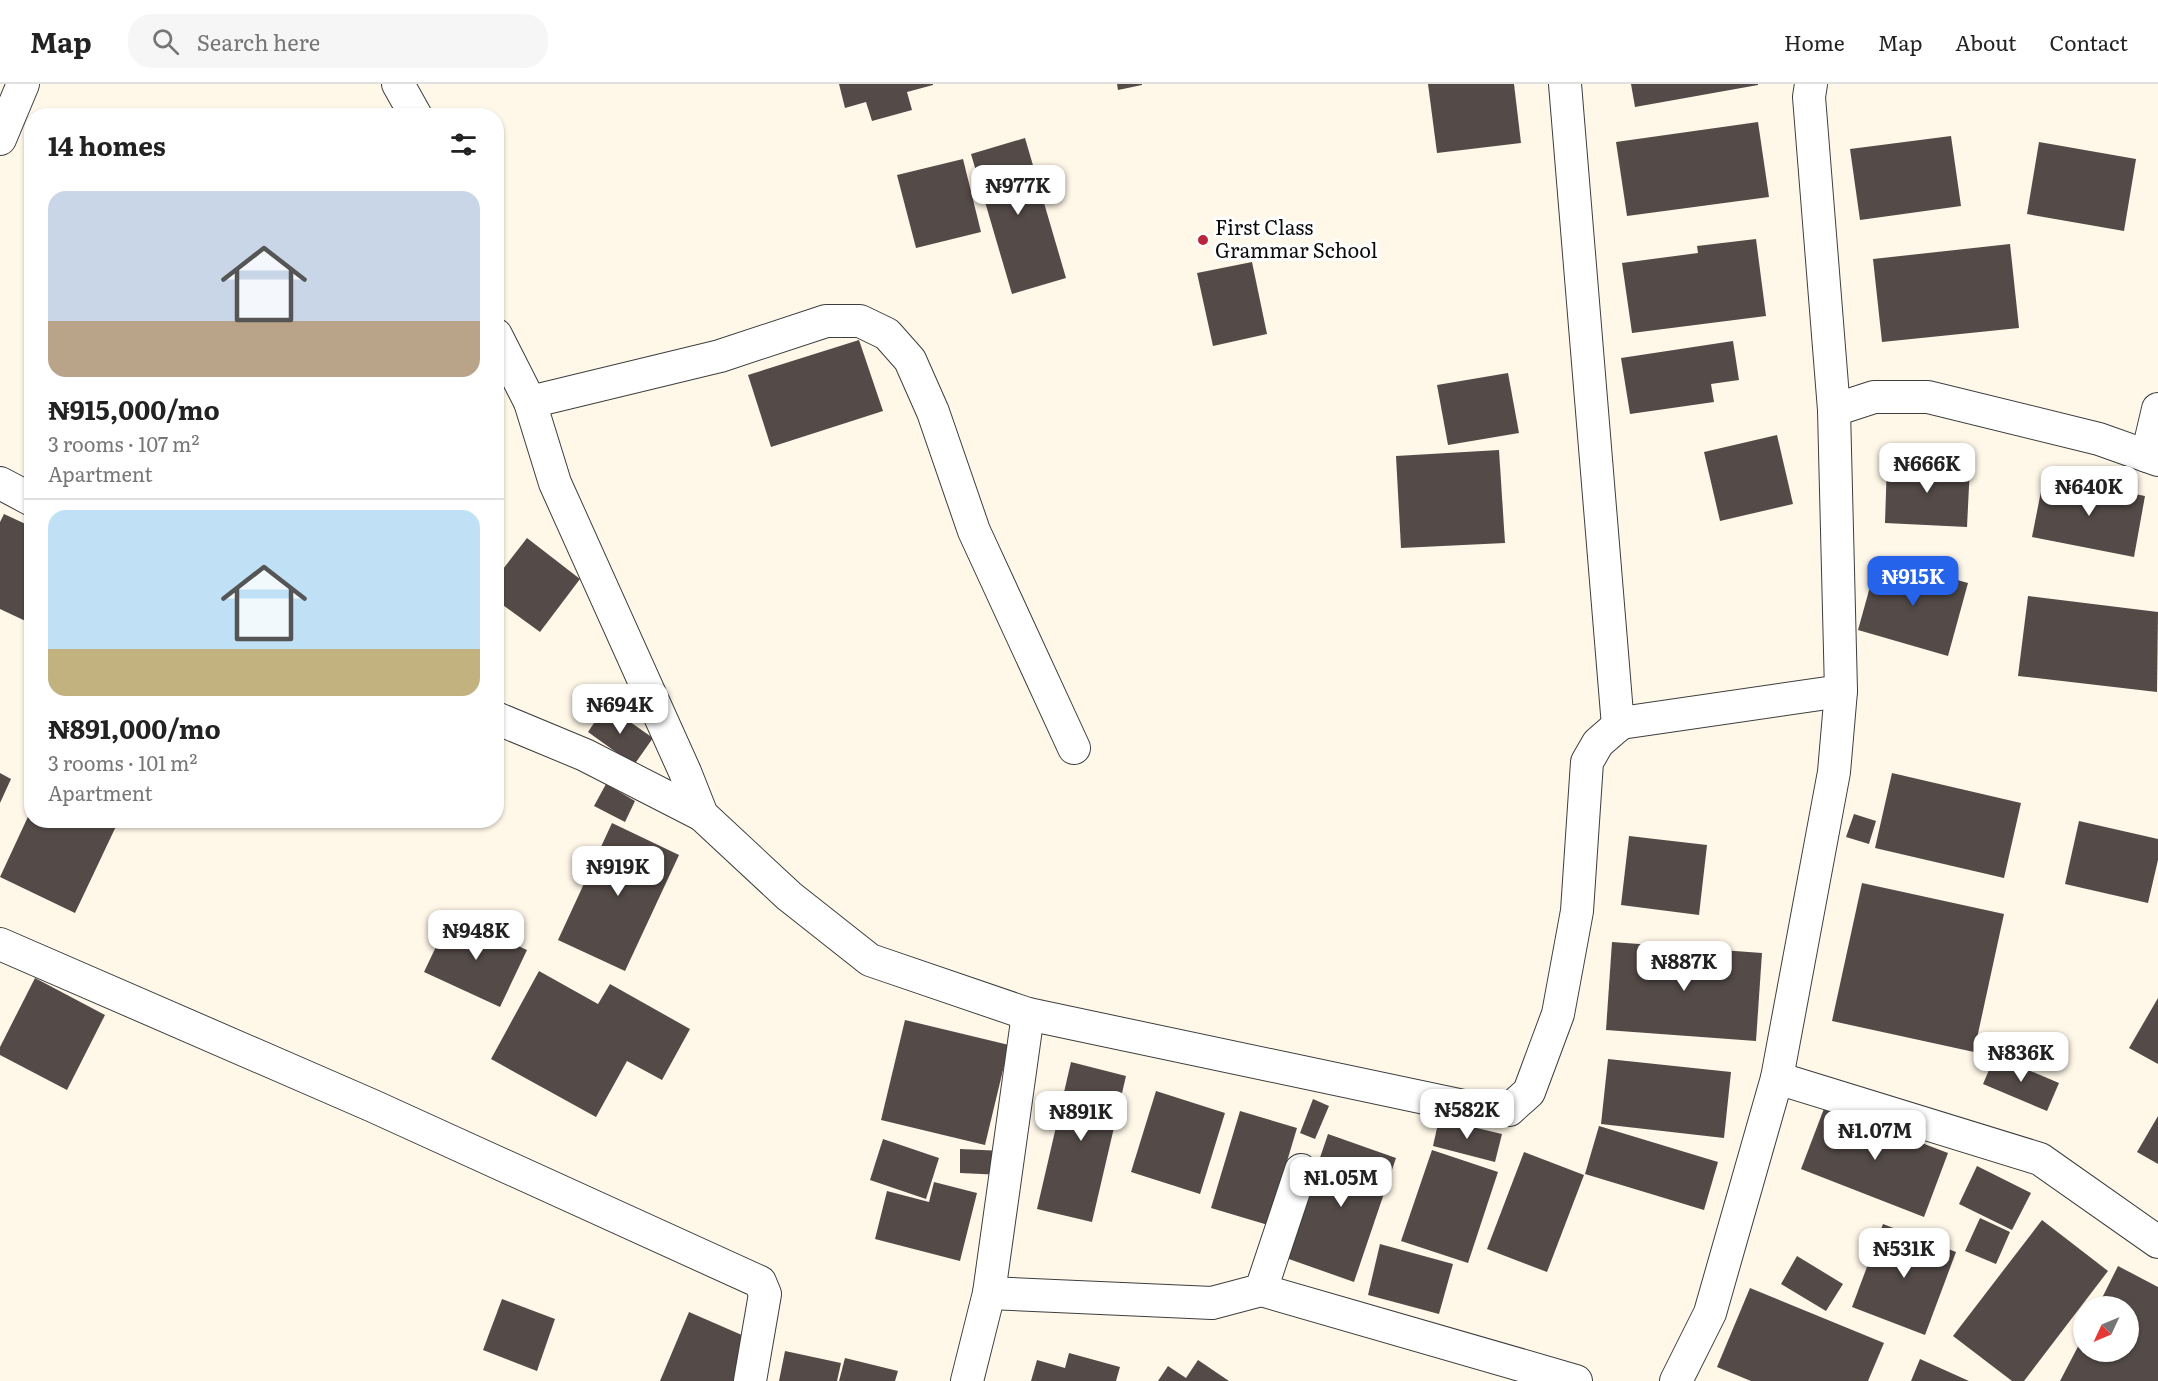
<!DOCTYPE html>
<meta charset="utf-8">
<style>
:root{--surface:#fff;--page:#f6f6f6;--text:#222;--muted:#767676;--line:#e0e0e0;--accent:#2563eb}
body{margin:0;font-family:Literata,serif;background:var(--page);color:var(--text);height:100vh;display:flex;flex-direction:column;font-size:22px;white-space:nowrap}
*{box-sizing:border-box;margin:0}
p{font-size:20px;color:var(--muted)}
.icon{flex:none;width:33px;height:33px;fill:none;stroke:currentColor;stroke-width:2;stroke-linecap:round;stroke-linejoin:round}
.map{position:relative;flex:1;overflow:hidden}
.details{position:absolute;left:24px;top:24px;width:480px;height:720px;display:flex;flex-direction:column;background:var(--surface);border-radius:24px;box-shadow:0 2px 4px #0004}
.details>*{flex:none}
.needle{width:39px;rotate:226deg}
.buttons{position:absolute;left:2073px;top:1212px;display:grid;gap:12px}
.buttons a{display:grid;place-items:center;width:66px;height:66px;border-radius:50%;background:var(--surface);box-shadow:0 2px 4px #0004;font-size:30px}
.price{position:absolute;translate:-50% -51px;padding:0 14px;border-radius:12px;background:#fff;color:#222;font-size:20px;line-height:39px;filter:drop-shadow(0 2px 3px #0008)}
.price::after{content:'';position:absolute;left:50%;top:36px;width:18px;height:14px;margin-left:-9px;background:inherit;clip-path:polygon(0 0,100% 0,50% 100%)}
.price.current{background:var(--accent);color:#fff}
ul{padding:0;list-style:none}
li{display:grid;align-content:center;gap:12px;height:318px;padding:0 24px}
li+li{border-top:2px solid var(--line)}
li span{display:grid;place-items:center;height:186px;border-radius:18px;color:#555}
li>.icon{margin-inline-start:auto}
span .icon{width:108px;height:108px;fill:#fffc;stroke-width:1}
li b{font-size:26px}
h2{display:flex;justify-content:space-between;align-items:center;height:72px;padding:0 24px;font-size:26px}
header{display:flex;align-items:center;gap:36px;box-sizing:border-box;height:84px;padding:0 30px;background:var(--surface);border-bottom:2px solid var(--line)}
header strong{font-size:28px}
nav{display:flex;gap:33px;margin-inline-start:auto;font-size:21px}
.search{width:420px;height:54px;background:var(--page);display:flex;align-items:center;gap:15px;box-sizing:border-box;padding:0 21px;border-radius:24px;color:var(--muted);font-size:22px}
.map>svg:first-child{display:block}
.building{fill:#544b48}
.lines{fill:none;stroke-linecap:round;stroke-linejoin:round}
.minor-casing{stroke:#3e3e3e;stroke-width:34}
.minor{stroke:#fff;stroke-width:32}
.poi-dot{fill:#ba253e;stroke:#fff;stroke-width:2}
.labels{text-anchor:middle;stroke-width:6;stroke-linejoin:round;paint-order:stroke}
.poi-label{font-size:20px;fill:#0b0b0b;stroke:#fff;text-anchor:start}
</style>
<header>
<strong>Map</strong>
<div class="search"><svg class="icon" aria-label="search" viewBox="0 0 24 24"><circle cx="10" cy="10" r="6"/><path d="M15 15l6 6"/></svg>Search here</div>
<nav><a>Home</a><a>Map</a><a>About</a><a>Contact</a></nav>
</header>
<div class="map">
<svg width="2158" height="1297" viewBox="0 0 2158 1297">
<rect width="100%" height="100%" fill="#fff8e9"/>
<!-- building -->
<g class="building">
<polygon points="839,0 933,0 933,1 907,8 912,26 872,37 866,18 845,24"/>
<polygon points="1117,0 1142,0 1142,1 1118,6"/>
<polygon points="1428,0 1514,0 1521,59 1437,69"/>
<polygon points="1631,0 1758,0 1758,1 1635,23"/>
<polygon points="1758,38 1769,113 1627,132 1616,58"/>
<polygon points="1951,52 1961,122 1860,136 1850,65"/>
<polygon points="1025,54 1066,194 1012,210 971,70"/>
<polygon points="2039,58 2136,75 2124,147 2027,130"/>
<polygon points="963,75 981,148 916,164 897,91"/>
<polygon points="1756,155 1766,232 1632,249 1622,179 1698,169 1697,162"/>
<polygon points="2010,160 2019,244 1882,258 1873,175"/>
<polygon points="1252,178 1267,250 1213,262 1197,189"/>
<polygon points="31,236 32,236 32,267 24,265"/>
<polygon points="859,256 883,327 771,363 748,291"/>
<polygon points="1733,257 1739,296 1711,300 1714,318 1630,330 1621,274"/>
<polygon points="1508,289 1519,349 1448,361 1437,301"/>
<polygon points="1777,351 1793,420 1720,437 1704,368"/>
<polygon points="1499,366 1505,459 1401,464 1396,372"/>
<polygon points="1887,378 1970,382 1967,443 1885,439"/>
<polygon points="2044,392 2145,412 2134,473 2032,453"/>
<polygon points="4,430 32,443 32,540 0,525 0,438"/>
<polygon points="527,454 580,495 540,548 496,516 496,494"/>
<polygon points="1878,474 1968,499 1948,572 1858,546"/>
<polygon points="2028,512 2158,528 2157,608 2018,592"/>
<polygon points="606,621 653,654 634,681 588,648"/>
<polygon points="0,689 11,695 0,719"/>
<polygon points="1892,689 2021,719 2004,794 1875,764"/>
<polygon points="606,700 635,717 625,738 594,722"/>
<polygon points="32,724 32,736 119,736 75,829 0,793"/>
<polygon points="1854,730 1876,737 1869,760 1846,753"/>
<polygon points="2079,737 2158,755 2158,776 2148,819 2065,800"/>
<polygon points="612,739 679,771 625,887 558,856"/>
<polygon points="1629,752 1707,761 1699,831 1621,821"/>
<polygon points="1862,799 2004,830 1974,968 1832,937"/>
<polygon points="451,831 527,866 500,923 424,888"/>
<polygon points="1612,858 1762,869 1756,957 1606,946"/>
<polygon points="539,887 598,920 610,900 690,945 662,996 627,977 596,1033 491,975"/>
<polygon points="35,894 105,931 67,1006 0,971 0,963"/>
<polygon points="2158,914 2158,980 2129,964"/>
<polygon points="905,936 1009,961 985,1061 881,1036"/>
<polygon points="1995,972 2059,999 2047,1027 1983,1000"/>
<polygon points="1608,975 1731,988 1724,1054 1601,1040"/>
<polygon points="1071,978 1126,992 1092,1138 1037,1125"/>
<polygon points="1156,1007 1225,1029 1200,1110 1131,1088"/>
<polygon points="1313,1015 1329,1022 1315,1055 1300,1049"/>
<polygon points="1825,1022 1948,1069 1924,1133 1801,1085"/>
<polygon points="1240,1027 1297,1044 1268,1141 1211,1124"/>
<polygon points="2158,1032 2158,1080 2137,1068"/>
<polygon points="1439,1035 1502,1050 1495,1078 1433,1062"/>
<polygon points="1599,1042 1718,1078 1704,1126 1585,1090"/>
<polygon points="1328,1050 1396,1074 1354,1198 1286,1174"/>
<polygon points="883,1055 939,1074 926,1115 870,1096"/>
<polygon points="960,1065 1004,1067 1003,1091 960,1089"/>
<polygon points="1432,1066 1498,1088 1468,1179 1401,1157"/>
<polygon points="1524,1068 1584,1091 1547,1188 1487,1165"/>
<polygon points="1977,1082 2031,1109 2012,1146 1959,1120"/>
<polygon points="934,1098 977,1109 960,1177 875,1155 887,1107 929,1118"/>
<polygon points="1980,1134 2010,1148 1996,1180 1965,1167"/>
<polygon points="2042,1136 2108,1187 2024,1297 2012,1297 1953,1252"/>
<polygon points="1883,1140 1956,1168 1925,1251 1852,1223"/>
<polygon points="1380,1160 1453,1180 1439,1230 1368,1211"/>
<polygon points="1797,1172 1843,1200 1826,1227 1781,1200"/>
<polygon points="2118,1182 2158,1203 2158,1297 2060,1297 2084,1251 2084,1268 2128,1268 2128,1222 2098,1222"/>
<polygon points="1750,1204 1884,1259 1868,1297 1751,1297 1717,1283"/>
<polygon points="502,1215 555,1235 537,1287 483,1266"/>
<polygon points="689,1228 751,1255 733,1297 660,1297"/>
<polygon points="785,1267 841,1279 837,1297 779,1297"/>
<polygon points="1069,1269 1120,1283 1116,1297 1031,1297 1037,1276 1065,1284"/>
<polygon points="845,1274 898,1287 895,1297 839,1297"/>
<polygon points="1920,1275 1969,1297 1911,1297"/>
<polygon points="1198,1276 1229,1297 1158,1297 1168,1282 1186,1294"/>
</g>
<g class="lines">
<defs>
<g id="minor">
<polyline points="398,0 416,32"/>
<polyline points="1565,0 1618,642"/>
<polyline points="0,55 23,0"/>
<polyline points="496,251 530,318 555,399 685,688 702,731 789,812 870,876 1028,930 1482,1026 1509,1026 1529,1008 1558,930 1577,827 1587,678 1598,659 1621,639 1841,607"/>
<polyline points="530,318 720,272 826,237 860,237 887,250 910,276 933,328 974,447 1074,664"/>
<polyline points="1834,326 1874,313 1928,313 2099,355 2158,376"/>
<polyline points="2147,372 2158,325"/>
<polyline points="0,399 32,416"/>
<polyline points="496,634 585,671 702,731"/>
<polyline points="0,860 373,1022 760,1198 765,1210 750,1297"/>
<polyline points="1777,994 2040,1075 2158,1158"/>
<polyline points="1261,1206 1576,1297"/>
<polyline points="989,1209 1212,1219 1261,1206 1301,1086"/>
<polyline points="967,1297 989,1209 1028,930"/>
<polyline points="1676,1297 1710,1229 1777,994 1834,688 1841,607 1834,326 1809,13 1811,0"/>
</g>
</defs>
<!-- minor casing -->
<use href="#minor" class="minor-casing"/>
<!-- minor -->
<use href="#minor" class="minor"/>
</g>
<!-- markers -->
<circle class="poi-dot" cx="1203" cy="156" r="6"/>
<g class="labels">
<!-- poi labels -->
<g class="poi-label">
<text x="1215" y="151">First Class<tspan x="1215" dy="23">Grammar School</tspan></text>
</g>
</g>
</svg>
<div class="buttons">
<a><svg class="needle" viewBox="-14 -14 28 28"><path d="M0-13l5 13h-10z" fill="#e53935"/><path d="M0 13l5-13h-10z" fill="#767676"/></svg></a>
</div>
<b class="price" style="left:1018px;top:132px">₦977K</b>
<b class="price" style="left:1927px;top:410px">₦666K</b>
<b class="price" style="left:2089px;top:433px">₦640K</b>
<b class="price current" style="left:1913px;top:523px">₦915K</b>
<b class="price" style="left:620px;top:651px">₦694K</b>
<b class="price" style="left:618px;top:813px">₦919K</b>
<b class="price" style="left:476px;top:877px">₦948K</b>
<b class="price" style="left:1684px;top:908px">₦887K</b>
<b class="price" style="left:2021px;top:999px">₦836K</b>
<b class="price" style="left:1467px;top:1056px">₦582K</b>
<b class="price" style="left:1081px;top:1058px">₦891K</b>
<b class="price" style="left:1875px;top:1077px">₦1.07M</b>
<b class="price" style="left:1341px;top:1124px">₦1.05M</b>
<b class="price" style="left:1904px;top:1195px">₦531K</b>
<section class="details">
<h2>14 homes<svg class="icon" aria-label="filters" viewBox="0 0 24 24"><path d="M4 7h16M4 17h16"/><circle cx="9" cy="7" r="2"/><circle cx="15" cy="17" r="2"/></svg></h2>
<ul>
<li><span style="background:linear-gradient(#c9d6e8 70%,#b9a48a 0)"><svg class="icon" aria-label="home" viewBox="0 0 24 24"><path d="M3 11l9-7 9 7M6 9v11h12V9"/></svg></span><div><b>₦915,000/mo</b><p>3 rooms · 107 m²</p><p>Apartment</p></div></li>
<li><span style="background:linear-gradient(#bfe0f5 75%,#c2b280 0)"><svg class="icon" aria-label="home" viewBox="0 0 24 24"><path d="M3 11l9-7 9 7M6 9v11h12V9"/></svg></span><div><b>₦891,000/mo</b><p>3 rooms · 101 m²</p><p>Apartment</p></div></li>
</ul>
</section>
</div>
